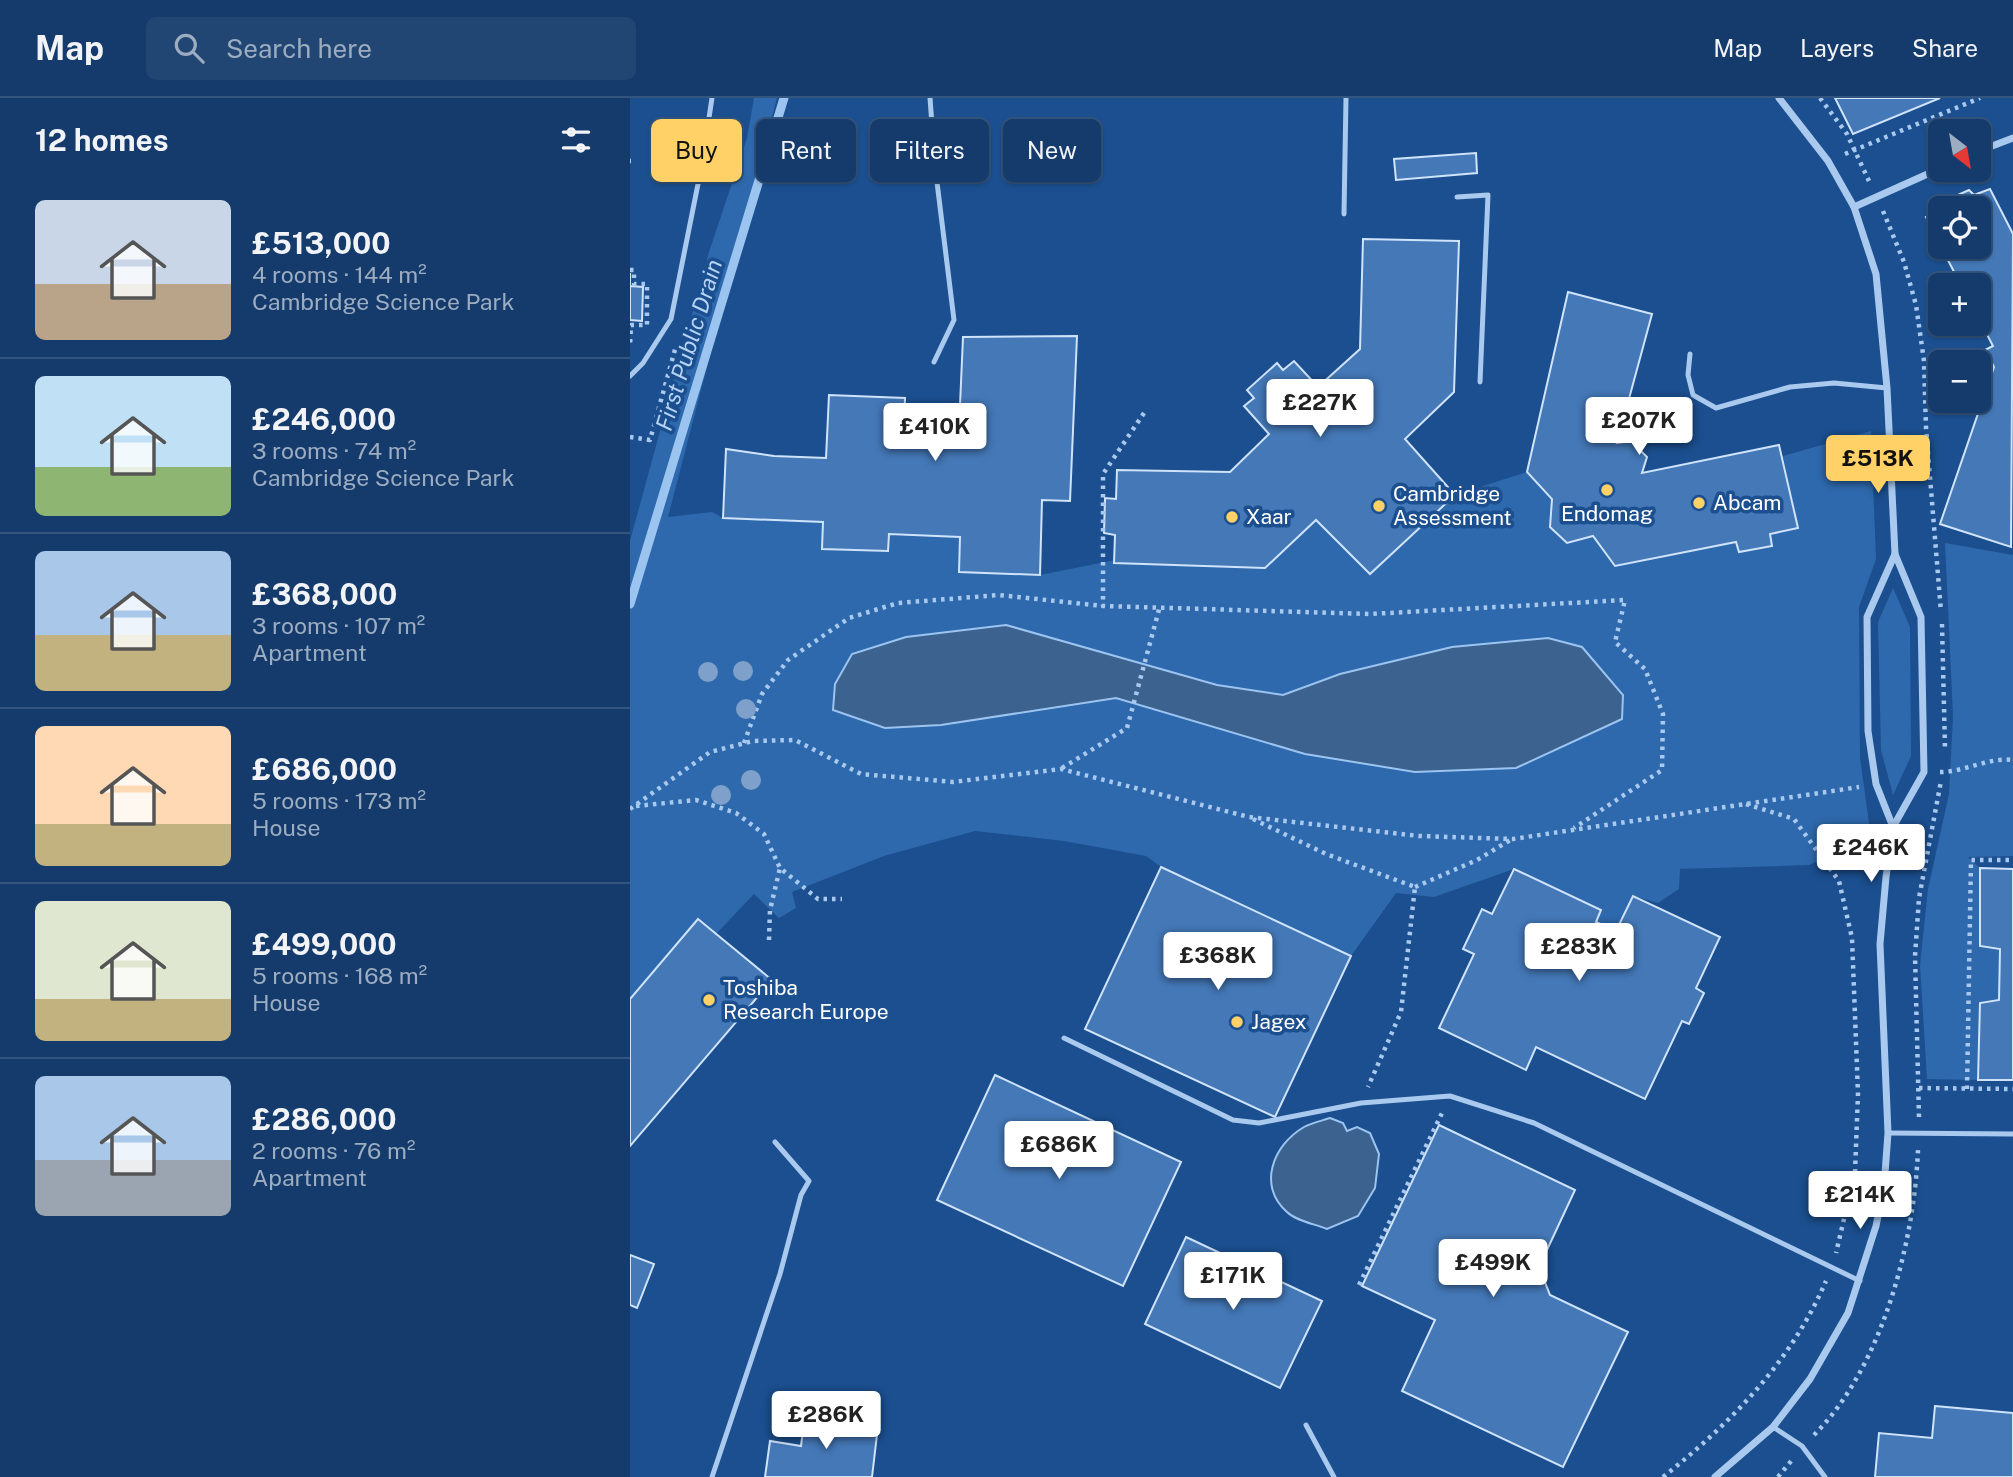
<!DOCTYPE html>
<meta charset="utf-8">
<style>
:root{--surface:#143b6b;--page:#214673;--text:#f1f3f6;--muted:#9dadc1;--line:#33557e;--accent:#ffd166}
body{margin:0;font-family:"Public Sans",sans-serif;background:var(--page);color:var(--text);height:100vh;display:flex;flex-direction:column;font-size:26px;white-space:nowrap}
*{box-sizing:border-box;margin:0}
p{font-size:23px;color:var(--muted)}
.icon{flex:none;width:38px;height:38px;fill:none;stroke:currentColor;stroke-width:2;stroke-linecap:round;stroke-linejoin:round}
.map{position:relative;flex:1;overflow:hidden}
.sheet{display:flex;flex-direction:column;background:var(--surface);width:630px}
.sheet>*{flex:none}
.guide{position:absolute;left:21px;top:21px;width:665px;height:63px;display:flex;gap:14px}
.needle{width:46px;rotate:149deg}
.tools{position:absolute;left:1298px;top:21px;display:grid;gap:14px}
.tools a{display:grid;place-items:center;width:63px;height:63px;border-radius:10px;background:var(--surface);box-shadow:0 2px 5px #0004,0 0 0 2px var(--line);font-size:35px}
.price{position:absolute;translate:-50% -60px;padding:0 16px;border-radius:7px;background:#fff;color:#222;font-size:23px;line-height:46px;filter:drop-shadow(0 2px 4px #0008)}
.price::after{content:'';position:absolute;left:50%;top:42px;width:21px;height:16px;margin-left:-10px;background:inherit;clip-path:polygon(0 0,100% 0,50% 100%)}
.price.selected{background:var(--accent);color:#111}
ul{padding:0;list-style:none}
li{display:flex;align-items:center;gap:21px;height:175px;padding:0 35px}
li+li{border-top:2px solid var(--line)}
li span{display:grid;place-items:center;flex:none;width:196px;height:140px;border-radius:10px;color:#555}
li>.icon{margin-inline-start:auto}
span .icon{width:84px;height:84px;fill:#fffc;stroke-width:1}
li b{font-size:30px}
h2{display:flex;justify-content:space-between;align-items:center;height:84px;padding:0 35px;font-size:30px}
.pill{padding:0 24px;border-radius:10px;background:var(--surface);box-shadow:0 2px 5px #0004,0 0 0 2px var(--line);font-size:24px;line-height:63px}
.pill.selected{background:var(--accent);color:#111}
header{display:flex;align-items:center;gap:42px;box-sizing:border-box;height:98px;padding:0 35px;background:var(--surface);border-bottom:2px solid var(--line)}
header strong{font-size:33px}
nav{display:flex;gap:38px;margin-inline-start:auto;font-size:24px}
.search{width:490px;height:63px;background:var(--page);display:flex;align-items:center;gap:18px;box-sizing:border-box;padding:0 24px;border-radius:10px;color:var(--muted);font-size:26px}
main{display:flex;flex:1;min-height:0}
.map>svg:first-child{display:block}
.green{fill:#2e69ad;fill-rule:evenodd}
.water{fill:#3c6290;stroke:#9cc4f0;stroke-width:2}
.lines{fill:none;stroke-linecap:round;stroke-linejoin:round}
.stream{stroke:#9cc4f0;stroke-width:9}
.building{fill:#4478b7;stroke:#cfe3fa;stroke-width:2}
.path{stroke:#a9c9ee;stroke-width:4.5;stroke-dasharray:3.5 5;stroke-linecap:butt}
.lane{stroke:#a9c9ee;stroke-width:5}
.street{stroke:#a9c9ee;stroke-width:7}
.tree{fill:#7ea0ca}
.poi-dot{fill:#ffd166;stroke:#1b4f8f;stroke-width:2.5}
.labels{text-anchor:middle;stroke-width:7;stroke-linejoin:round;paint-order:stroke}
.poi-label{font-size:21px;fill:#fff;stroke:#1b4f8f;text-anchor:start}
.water-label{font-size:23px;font-style:italic;fill:#b5d3f5;stroke:#1b4f8f}
</style>
<header>
<strong>Map</strong>
<div class="search"><svg class="icon" aria-label="search" viewBox="0 0 24 24"><circle cx="10" cy="10" r="6"/><path d="M15 15l6 6"/></svg>Search here</div>
<nav><a>Map</a><a>Layers</a><a>Share</a></nav>
</header>
<main>
<section class="sheet">
<h2>12 homes<svg class="icon" aria-label="filters" viewBox="0 0 24 24"><path d="M4 7h16M4 17h16"/><circle cx="9" cy="7" r="2"/><circle cx="15" cy="17" r="2"/></svg></h2>
<ul>
<li><span style="background:linear-gradient(#c9d6e8 60%,#b9a48a 0)"><svg class="icon" aria-label="home" viewBox="0 0 24 24"><path d="M3 11l9-7 9 7M6 9v11h12V9"/></svg></span><div><b>£513,000</b><p>4 rooms · 144 m²</p><p>Cambridge Science Park</p></div></li>
<li><span style="background:linear-gradient(#bfe0f5 65%,#8fb573 0)"><svg class="icon" aria-label="home" viewBox="0 0 24 24"><path d="M3 11l9-7 9 7M6 9v11h12V9"/></svg></span><div><b>£246,000</b><p>3 rooms · 74 m²</p><p>Cambridge Science Park</p></div></li>
<li><span style="background:linear-gradient(#a9c7e8 60%,#c2b280 0)"><svg class="icon" aria-label="home" viewBox="0 0 24 24"><path d="M3 11l9-7 9 7M6 9v11h12V9"/></svg></span><div><b>£368,000</b><p>3 rooms · 107 m²</p><p>Apartment</p></div></li>
<li><span style="background:linear-gradient(#ffd9b3 70%,#c2b280 0)"><svg class="icon" aria-label="home" viewBox="0 0 24 24"><path d="M3 11l9-7 9 7M6 9v11h12V9"/></svg></span><div><b>£686,000</b><p>5 rooms · 173 m²</p><p>House</p></div></li>
<li><span style="background:linear-gradient(#dfe7d0 70%,#c2b280 0)"><svg class="icon" aria-label="home" viewBox="0 0 24 24"><path d="M3 11l9-7 9 7M6 9v11h12V9"/></svg></span><div><b>£499,000</b><p>5 rooms · 168 m²</p><p>House</p></div></li>
<li><span style="background:linear-gradient(#a9c7e8 60%,#9aa5b1 0)"><svg class="icon" aria-label="home" viewBox="0 0 24 24"><path d="M3 11l9-7 9 7M6 9v11h12V9"/></svg></span><div><b>£286,000</b><p>2 rooms · 76 m²</p><p>Apartment</p></div></li>
</ul>
</section>
<div class="map">
<svg width="1383" height="1379" viewBox="0 0 1383 1379">
<rect width="100%" height="100%" fill="#1b4f8f"/>
<!-- green -->
<g class="green">
<path d="M124 0H147L38 419 82 414 93 420 193 424 192 451 258 453 259 436 330 439 329 474 410 477 686 422 740 476 825 397 897 374 922 401 937 445 963 438 985 468 1106 444 1109 453 1141 448 1140 436 1168 430 1153 358 1241 333 1246 461 1229 509 1230 660 1241 739 1179 767 1050 771 1049 791 1028 805 1003 798 986 833 966 824 971 812 884 771 804 799 766 795 721 858 531 769 516 758 434 743 345 733 254 758 162 794 166 810 149 820 124 796 86 836 67 821 0 901V443L79 154 117 40ZM376 527 587 587 653 597 710 576 822 549 918 540 975 579 993 597 992 621 886 670 785 674 675 656 486 600 311 627 256 630 203 613Z"/>
<polygon points="1315,445 1383,457 1383,758 1338,759 1350,770 1350,848 1370,851 1369,902 1350,905 1348,982 1297,981 1290,867 1298,791 1319,696 1323,618"/>
<polygon points="1263,490 1280,529 1281,658 1263,697 1251,652 1248,524"/>
</g>
<!-- water -->
<g class="water">
<polygon points="376,527 587,587 653,597 710,576 822,549 918,540 952,549 993,597 992,621 886,670 785,674 675,656 486,600 311,627 255,630 203,612 205,586 222,556 276,539"/>
<path d="M700 1020 713 1025 717 1033 727 1029 740 1035 749 1056 745 1090 728 1118 697 1131C685 1126 666 1123 657 1114 627 1088 643 1047 674 1029 681 1025 691 1023 700 1020Z"/>
</g>
<g class="lines">
<!-- stream -->
<polyline class="stream" points="0,506 154,0"/>
</g>
<!-- building -->
<g class="building">
<polygon points="1205,0 1310,0 1223,36"/>
<polygon points="846,55 847,75 766,82 764,61"/>
<polygon points="1360,91 1383,136 1381,449 1310,426 1364,269 1355,252 1363,248 1349,221 1349,187 1331,187 1311,149 1349,149 1349,110 1314,110 1312,104 1339,92 1344,97"/>
<polygon points="1311,113 1311,148 1296,119"/>
<polygon points="733,141 829,143 824,294 775,341 825,397 740,476 686,422 635,470 484,465 485,437 474,435 475,400 486,401 487,372 600,374 639,336 614,308 624,300 617,292 647,265 653,272 664,263 688,289 730,251"/>
<polygon points="0,175 0,188 13,189 12,223 0,222"/>
<polygon points="938,194 1022,216 987,345 1001,343 1017,359 1012,375 1149,347 1168,430 1140,436 1142,448 1109,454 1106,444 985,468 963,438 937,445 920,429 922,401 897,374"/>
<polygon points="447,238 440,403 412,402 410,477 329,474 330,439 259,436 258,453 192,451 193,424 93,420 96,351 144,358 196,360 199,297 275,300 274,328 329,330 333,239"/>
<polygon points="531,769 721,858 645,1019 455,931"/>
<polygon points="1350,770 1383,771 1383,982 1348,982 1350,905 1369,902 1370,851 1350,848"/>
<polygon points="884,771 971,812 966,824 986,833 1003,798 1090,839 1066,890 1074,895 1059,926 1052,923 1015,1001 906,949 896,972 809,930 844,856 833,851 852,811 862,816"/>
<polygon points="68,821 142,882 0,1048 0,901"/>
<polygon points="365,977 551,1064 493,1188 307,1102"/>
<polygon points="809,1027 945,1092 909,1169 920,1197 998,1234 933,1369 772,1293 805,1222 732,1188"/>
<polygon points="556,1139 692,1203 650,1290 515,1226"/>
<polygon points="0,1157 24,1166 7,1210 0,1207"/>
<polygon points="1305,1308 1383,1315 1383,1379 1245,1379 1249,1335 1302,1340"/>
<polygon points="175,1316 248,1328 242,1379 135,1379 140,1343 171,1348"/>
</g>
<g class="lines">
<!-- path -->
<g class="path">
<polyline points="1190,0 1217,36 1239,83"/>
<polyline points="1215,56 1350,0"/>
<polyline points="0,63 1,63"/>
<polyline points="1253,113 1274,164 1286,207 1294,263 1296,330 1311,514"/>
<polyline points="0,172 4,172 4,186 17,186 17,227 1,227 0,248"/>
<polyline points="514,315 473,376 473,508 740,516 995,502 985,544 1015,571 1033,616 1032,672 944,730"/>
<polyline points="0,339 20,342 46,248"/>
<polyline points="1312,526 1315,650"/>
<polyline points="114,645 132,596 158,562 219,520 268,505 369,497 473,508"/>
<polyline points="432,670 497,630 530,508"/>
<path d="M1310 674C1334 674 1359 659 1383 662"/>
<polyline points="1116,706 1164,721 1209,783 1222,840 1228,996 1225,1074 1206,1155"/>
<polyline points="6,708 66,702 106,715 134,736 150,770 188,801 212,801"/>
<polyline points="0,711 80,654 123,643 165,642 231,676 323,684 431,671 619,719 789,738 883,741 1229,689"/>
<polyline points="623,721 696,756 785,789 771,914 738,989"/>
<polyline points="785,789 847,762 882,741"/>
<polyline points="139,842 140,812 150,770"/>
<polyline points="1289,990 1383,991"/>
<polyline points="1337,991 1341,762 1383,762"/>
<polyline points="1289,1019 1285,858 1289,800 1311,683"/>
<polyline points="729,1187 812,1015"/>
<path d="M1184 1337C1252 1269 1284 1146 1288 1052"/>
<path d="M1033 1379C1101 1325 1161 1264 1196 1183"/>
<polyline points="1148,1379 1162,1362"/>
</g>
<!-- lane -->
<g class="lane">
<polyline points="300,0 305,68 324,222 304,264"/>
<polyline points="827,99 858,97 850,284"/>
<polyline points="714,116 716,0"/>
<polyline points="1060,256 1058,277 1063,297 1086,310 1160,289 1204,285 1257,290"/>
<polyline points="0,278 13,265 41,221 72,66 82,0"/>
<polyline points="434,940 603,1022 629,1025 731,1005 820,998 904,1025 1230,1183"/>
<polyline points="1258,1035 1383,1036"/>
<polyline points="676,1327 704,1379"/>
<polyline points="1143,1329 1172,1348 1195,1379"/>
<polyline points="82,1379 150,1176 171,1097 179,1083 145,1044"/>
</g>
<!-- street -->
<g class="street">
<polyline points="1349,53 1383,40"/>
<polyline points="1224,109 1311,70"/>
<polyline points="1263,729 1246,686 1238,633 1237,519 1265,456"/>
<polyline points="1085,1379 1143,1329 1180,1281 1218,1215 1246,1128 1254,1089 1258,1035 1250,846 1256,779 1263,729 1294,674 1291,519 1265,456 1257,290 1246,176 1224,109 1198,63 1149,0"/>
</g>
</g>
<!-- trees -->
<g class="tree">
<circle cx="113" cy="573" r="10"/>
<circle cx="78" cy="574" r="10"/>
<circle cx="116" cy="611" r="10"/>
<circle cx="121" cy="682" r="10"/>
<circle cx="91" cy="697" r="10"/>
</g>
<!-- markers -->
<g class="poi-dot">
<circle cx="977" cy="392" r="7"/>
<circle cx="1069" cy="405" r="7"/>
<circle cx="749" cy="408" r="7"/>
<circle cx="602" cy="419" r="7"/>
<circle cx="79" cy="902" r="7"/>
<circle cx="607" cy="924" r="7"/>
</g>
<g class="labels">
<!-- poi labels -->
<g class="poi-label">
<text x="763" y="403">Cambridge<tspan x="763" dy="24">Assessment</tspan></text>
<text x="1083" y="412">Abcam</text>
<text x="977" y="423" text-anchor="middle">Endomag</text>
<text x="616" y="426">Xaar</text>
<text x="93" y="897">Toshiba<tspan x="93" dy="24">Research Europe</tspan></text>
<text x="621" y="931">Jagex</text>
</g>
<!-- water labels -->
<g class="water-label">
<text transform="translate(59 247) rotate(-73)" y="8">First Public Drain</text>
</g>
</g>
</svg>
<div class="tools">
<a><svg class="needle" viewBox="-14 -14 28 28"><path d="M0-13l5 13h-10z" fill="#e53935"/><path d="M0 13l5-13h-10z" fill="#9dadc1"/></svg></a>
<a><svg class="icon" aria-label="locate" viewBox="0 0 24 24"><circle cx="12" cy="12" r="6"/><path d="M12 2v4M12 18v4M2 12h4M18 12h4"/></svg></a>
<a>+</a>
<a>−</a>
</div>
<b class="price" style="left:690px;top:341px">£227K</b>
<b class="price" style="left:1009px;top:359px">£207K</b>
<b class="price" style="left:305px;top:365px">£410K</b>
<b class="price selected" style="left:1248px;top:397px">£513K</b>
<b class="price" style="left:1241px;top:786px">£246K</b>
<b class="price" style="left:949px;top:885px">£283K</b>
<b class="price" style="left:588px;top:894px">£368K</b>
<b class="price" style="left:429px;top:1083px">£686K</b>
<b class="price" style="left:1230px;top:1133px">£214K</b>
<b class="price" style="left:863px;top:1201px">£499K</b>
<b class="price" style="left:603px;top:1214px">£171K</b>
<b class="price" style="left:196px;top:1353px">£286K</b>
<div class="guide">
<a class="pill selected">Buy</a>
<a class="pill">Rent</a>
<a class="pill">Filters</a>
<a class="pill">New</a>
</div>
</div>
</main>
